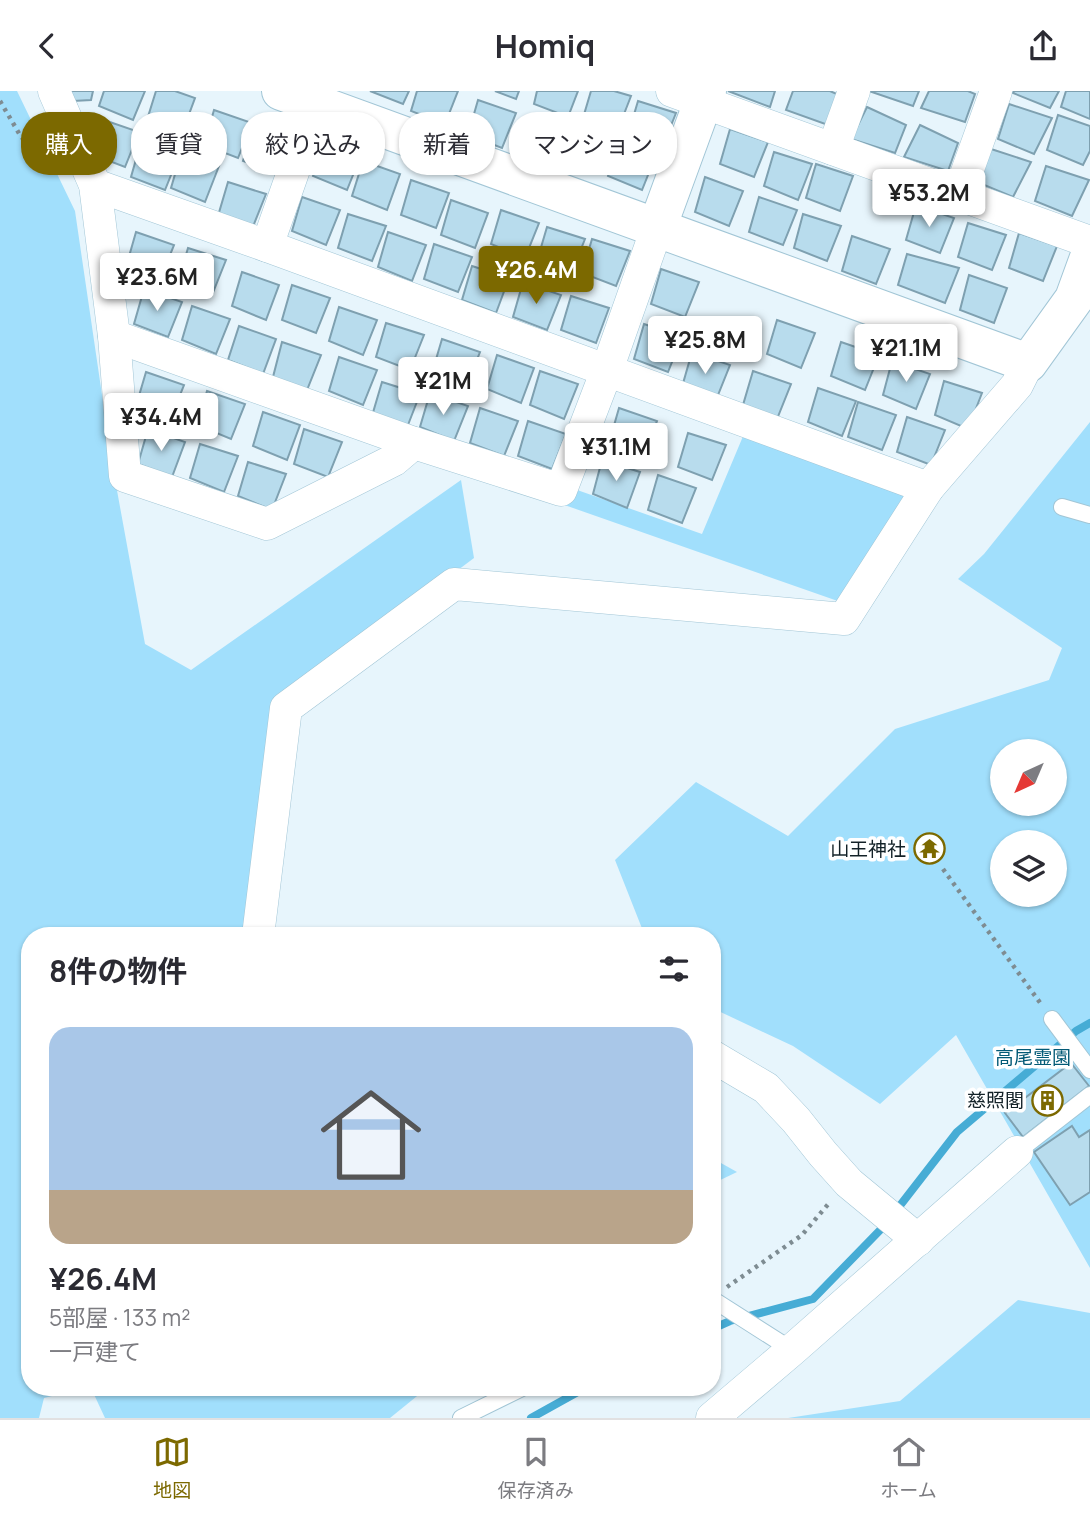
<!DOCTYPE html>
<html lang="ja">
<meta charset="utf-8">
<style>
:root{--surface:#fff;--page:#f7f7f7;--text:#2b2b33;--muted:#7c7c81;--line:#e1e1e2;--accent:#7c6900}
body{margin:0;font-family:Manrope,"Noto Sans JP",sans-serif;background:var(--page);color:var(--text);height:100vh;display:flex;flex-direction:column;font-size:26px;white-space:nowrap}
*{box-sizing:border-box;margin:0}
p{font-size:23px;color:var(--muted)}
.icon{flex:none;width:38px;height:38px;fill:none;stroke:currentColor;stroke-width:2;stroke-linecap:round;stroke-linejoin:round}
.map{position:relative;flex:1;overflow:hidden}
.drawer{position:absolute;left:21px;top:836px;width:700px;height:469px;display:flex;flex-direction:column;background:var(--surface);border-radius:28px;box-shadow:0 2px 5px #0004}
.drawer>*{flex:none}
.top-card{position:absolute;left:21px;top:21px;width:700px;height:63px;display:flex;gap:14px}
.needle{width:46px;rotate:224deg}
.buttons{position:absolute;left:990px;top:648px;display:grid;gap:14px}
.buttons a{display:grid;place-items:center;width:77px;height:77px;border-radius:50%;background:var(--surface);box-shadow:0 2px 5px #0004;font-size:35px}
.price{position:absolute;translate:-50% -60px;padding:0 16px;border-radius:7px;background:#fff;color:#222;font-size:23px;line-height:46px;filter:drop-shadow(0 2px 4px #0008)}
.price::after{content:'';position:absolute;left:50%;top:42px;width:21px;height:16px;margin-left:-10px;background:inherit;clip-path:polygon(0 0,100% 0,50% 100%)}
.price.selected{background:var(--accent);color:#fff}
ul{padding:0;list-style:none}
li{display:grid;align-content:center;gap:14px;height:371px;padding:0 28px}
li+li{border-top:2px solid var(--line)}
li span{display:grid;place-items:center;height:217px;border-radius:21px;color:#555}
li>.icon{margin-inline-start:auto}
span .icon{width:126px;height:126px;fill:#fffc;stroke-width:1}
li b{font-size:30px}
h2{display:flex;justify-content:space-between;align-items:center;height:84px;padding:0 28px;font-size:30px}
.chip{padding:0 24px;border-radius:28px;background:var(--surface);box-shadow:0 2px 5px #0004;font-size:24px;line-height:63px}
.chip.selected{background:var(--accent);color:#fff}
header{display:flex;justify-content:space-between;align-items:center;height:91px;padding:0 28px;background:var(--surface);font-size:32px;font-weight:700}
.dock{display:flex;justify-content:space-around;align-items:center;height:98px;border-top:2px solid var(--line);background:var(--surface);font-size:19px;color:var(--muted)}
.dock a{display:grid;justify-items:center;gap:4px}
.dock .selected{color:var(--accent)}
.map>svg:first-child{display:block}
.green{fill:#a1dffc;fill-rule:evenodd}
.lines{fill:none;stroke-linecap:round;stroke-linejoin:round}
.stream{stroke:#46acd5;stroke-width:8}
.building{fill:#b8dced;stroke:#7ea0b0;stroke-width:2}
.service-casing{stroke:#a2c6d6;stroke-width:18}
.minor-casing{stroke:#a2c6d6;stroke-width:33}
.tertiary-casing{stroke:#a2c6d6;stroke-width:40}
.path{stroke:#7e8c92;stroke-width:4.5;stroke-dasharray:3.5 5;stroke-linecap:butt}
.service{stroke:#fff;stroke-width:16}
.minor{stroke:#fff;stroke-width:32}
.tertiary{stroke:#fff;stroke-width:38}
.labels{text-anchor:middle;stroke-width:7;stroke-linejoin:round;paint-order:stroke}
.poi-label{font-size:19px;fill:#132127;stroke:#fff;text-anchor:end}
.park-label{font-size:19px;fill:#035a76;stroke:#fff}
</style>
<header><svg class="icon" aria-label="back" viewBox="0 0 24 24"><path d="M15 5l-7 7 7 7"/></svg>Homiq<svg class="icon" aria-label="share" viewBox="0 0 24 24"><path d="M12 15V3M7 8l5-5 5 5M5 13v7h14v-7"/></svg></header>
<div class="map">
<svg width="1090" height="1327" viewBox="0 0 1090 1327">
<rect width="100%" height="100%" fill="#e7f5fc"/>
<!-- green -->
<g class="green">
<polygon points="0,0 17,0 75,120 112,372 145,553 191,579 461,389 474,467 278,614 251,845 30,845 30,1297 84,1297 44,1307 39,1327 0,1327"/>
<polygon points="749,331 928,397 852,515 556,411 563,394 702,443"/>
<path d="M1090 331V1177L956 944 880 1013 793 955 712 917V845H645L615 769 696 691 788 745 895 638 1049 589 1062 557 958 488 984 463ZM1003 660H1055V712H1003ZM1003 751H1055V803H1003Z"/>
<polygon points="712,1067 737,1081 712,1093"/>
<polygon points="1018,1209 1090,1222 1090,1327 788,1327 900,1310"/>
<polygon points="91,1297 427,1297 390,1327 105,1327"/>
</g>
<g class="lines">
<!-- stream -->
<g class="stream">
<polyline points="895,1121 957,1041 1076,940 1090,932"/>
<polyline points="712,1238 730,1230 813,1208 887,1132"/>
<polyline points="531,1327 585,1297"/>
</g>
</g>
<!-- building -->
<g class="building">
<polygon points="69,0 93,0 91,9 73,10"/>
<polygon points="104,0 145,0 133,29 99,15"/>
<polygon points="156,0 175,0 195,7 182,42 147,29"/>
<polygon points="370,0 409,0 403,13"/>
<polygon points="417,0 458,0 445,33 411,20"/>
<polygon points="495,0 519,0 516,8"/>
<polygon points="537,0 578,0 568,26 534,13"/>
<polygon points="591,0 614,0 631,5 617,41 583,27"/>
<polygon points="728,0 775,0 770,16"/>
<polygon points="793,0 830,0 839,4 828,34 786,19"/>
<polygon points="869,0 919,0 913,15"/>
<polygon points="929,0 968,0 975,3 965,31 921,17"/>
<polygon points="1014,0 1059,0 1050,17 1013,2"/>
<polygon points="1066,0 1090,0 1090,28 1061,16"/>
<polygon points="478,9 516,22 502,57 468,44"/>
<polygon points="638,10 676,22 662,57 628,44"/>
<polygon points="1009,13 1052,27 1034,63 998,48"/>
<polygon points="867,16 906,34 895,62 851,48"/>
<polygon points="214,19 252,32 238,67 204,54"/>
<polygon points="1058,24 1090,35 1090,60 1083,74 1047,59"/>
<polygon points="527,25 565,38 551,73 517,59"/>
<polygon points="101,28 139,41 125,76 91,63"/>
<polygon points="581,32 619,45 605,80 571,66"/>
<polygon points="920,34 958,52 948,80 904,66"/>
<polygon points="253,35 291,48 277,83 243,70"/>
<polygon points="730,38 768,51 754,86 720,73"/>
<polygon points="141,51 179,64 165,99 131,86"/>
<polygon points="323,51 361,64 347,99 313,85"/>
<polygon points="618,51 656,64 642,99 608,85"/>
<polygon points="988,57 1031,71 1013,106 977,91"/>
<polygon points="774,61 812,73 798,109 764,95"/>
<polygon points="181,63 219,75 205,111 171,97"/>
<polygon points="363,70 400,83 387,119 352,105"/>
<polygon points="816,73 853,85 840,120 806,107"/>
<polygon points="1046,75 1089,89 1072,125 1035,110"/>
<polygon points="705,86 743,100 729,135 695,121"/>
<polygon points="411,89 449,102 436,137 401,124"/>
<polygon points="228,91 266,103 252,138 218,125"/>
<polygon points="302,106 340,119 326,154 292,140"/>
<polygon points="759,106 797,119 783,154 749,141"/>
<polygon points="451,109 488,122 475,157 441,144"/>
<polygon points="916,114 954,127 940,162 906,149"/>
<polygon points="501,119 539,132 525,167 491,153"/>
<polygon points="348,123 386,135 372,170 338,157"/>
<polygon points="803,123 841,135 827,170 794,157"/>
<polygon points="968,132 1006,144 992,179 958,166"/>
<polygon points="547,136 585,148 571,183 537,170"/>
<polygon points="136,141 174,154 160,189 126,176"/>
<polygon points="388,141 426,154 412,190 378,176"/>
<polygon points="1019,142 1057,155 1043,190 1009,177"/>
<polygon points="852,145 890,158 876,193 842,180"/>
<polygon points="592,148 630,160 616,195 582,182"/>
<polygon points="434,153 472,166 458,201 424,188"/>
<polygon points="188,157 226,169 212,204 178,191"/>
<polygon points="907,163 959,177 945,212 898,194"/>
<polygon points="472,175 509,187 496,222 462,209"/>
<polygon points="661,178 699,191 685,226 651,213"/>
<polygon points="242,181 279,194 266,229 232,215"/>
<polygon points="969,184 1007,197 994,232 960,219"/>
<polygon points="523,191 561,204 547,239 513,226"/>
<polygon points="292,194 330,207 316,242 282,229"/>
<polygon points="144,198 182,211 168,246 134,233"/>
<polygon points="571,205 609,217 596,252 561,239"/>
<polygon points="192,215 230,228 216,263 182,249"/>
<polygon points="339,216 377,229 363,264 329,250"/>
<polygon points="777,229 815,242 801,277 767,263"/>
<polygon points="386,232 424,244 410,279 376,266"/>
<polygon points="644,233 682,246 668,281 634,268"/>
<polygon points="239,235 276,248 263,283 228,269"/>
<polygon points="442,248 480,261 466,296 432,282"/>
<polygon points="282,251 321,264 307,299 273,286"/>
<polygon points="841,251 879,264 865,299 831,285"/>
<polygon points="692,261 730,274 716,309 682,296"/>
<polygon points="497,264 534,277 521,312 487,298"/>
<polygon points="339,266 377,279 363,314 329,300"/>
<polygon points="892,270 930,283 916,318 883,304"/>
<polygon points="540,280 578,293 564,328 530,314"/>
<polygon points="753,280 791,293 777,328 743,314"/>
<polygon points="146,281 184,294 170,329 136,315"/>
<polygon points="944,290 982,302 968,338 935,324"/>
<polygon points="382,291 420,303 406,339 372,325"/>
<polygon points="818,297 856,310 842,345 808,331"/>
<polygon points="207,300 245,313 231,348 197,334"/>
<polygon points="430,302 468,315 454,350 420,336"/>
<polygon points="858,311 896,324 882,359 848,346"/>
<polygon points="480,317 518,330 504,365 470,352"/>
<polygon points="619,317 657,330 643,365 609,352"/>
<polygon points="263,321 300,334 287,369 253,355"/>
<polygon points="907,326 945,339 931,374 897,361"/>
<polygon points="528,330 566,343 552,378 518,365"/>
<polygon points="148,338 185,351 172,386 138,373"/>
<polygon points="304,338 342,351 328,386 294,373"/>
<polygon points="688,342 726,354 712,389 678,376"/>
<polygon points="200,353 238,365 224,401 190,387"/>
<polygon points="602,369 640,381 627,417 593,403"/>
<polygon points="248,371 286,383 272,419 238,405"/>
<polygon points="658,384 696,397 682,432 648,419"/>
<polygon points="1071,972 1089,995 1023,1046 1005,1022"/>
<polygon points="1072,1035 1079,1046 1090,1039 1090,1101 1070,1114 1034,1061"/>
</g>
<g class="lines">
<defs>
<g id="service">
<polyline points="1062,416 1090,424"/>
<polyline points="1052,928 1090,979"/>
<polyline points="1017,1061 1090,1004"/>
<polyline points="712,1208 792,1259"/>
<polyline points="461,1327 522,1297"/>
</g>
<g id="minor">
<polyline points="54,0 95,94 114,245 125,385 267,433 394,369 414,352"/>
<polyline points="672,0 1090,151"/>
<polyline points="833,58 854,0"/>
<polyline points="95,94 267,155 928,397"/>
<polyline points="959,103 996,0"/>
<polyline points="267,155 317,13"/>
<polyline points="114,245 414,352 561,399 607,279 657,137"/>
<polyline points="258,845 286,617 454,493 844,528 928,397 1017,294 1028,272"/>
<polyline points="712,965 766,997 796,1029 823,1063 849,1092 918,1149"/>
<polyline points="712,1327 792,1259 1017,1061"/>
</g>
<g id="tertiary">
<polyline points="281,0 1028,272 1074,208 1090,164"/>
<polyline points="657,137 707,0"/>
</g>
</defs>
<!-- service casing -->
<use href="#service" class="service-casing"/>
<!-- minor casing -->
<use href="#minor" class="minor-casing"/>
<!-- tertiary casing -->
<use href="#tertiary" class="tertiary-casing"/>
<!-- path -->
<g class="path">
<polyline points="0,10 20,44 41,71 59,80"/>
<polyline points="943,778 1041,913"/>
<polyline points="727,1196 802,1144 830,1111"/>
</g>
<!-- service -->
<use href="#service" class="service"/>
<!-- minor -->
<use href="#minor" class="minor"/>
<!-- tertiary -->
<use href="#tertiary" class="tertiary"/>
</g>
<!-- icons -->
<defs>
<symbol id="temple-ring" viewBox="-11 -11 22 22"><circle r="9.5" fill="#fff" stroke="#7c6900" stroke-width="1.5"/><path d="M0-6L5-2H3V0L6.5 2.5H4V6H1.5V3h-3V6H-4V2.5H-6.5L-3 0V-2H-5Z" fill="#7c6900"/></symbol>
<symbol id="building-ring" viewBox="-11 -11 22 22"><circle r="9.5" fill="#fff" stroke="#7c6900" stroke-width="1.5"/><path d="M-4-6H4V6H1V3H-1V6H-4ZM-2.5-4.3h1.7v1.8h-1.7ZM.8-4.3h1.7v1.8H.8ZM-2.5-1h1.7V.8h-1.7ZM.8-1h1.7V.8H.8Z" fill="#7c6900"/></symbol>
</defs>
<g fill-rule="evenodd">
<use href="#temple-ring" x="912" y="740" width="35" height="35"/>
<use href="#building-ring" x="1030" y="992" width="35" height="35"/>
</g>
<g class="labels">
<!-- poi labels -->
<g class="poi-label">
<text x="906" y="765">山王神社</text>
<text x="1024" y="1016">慈照閣</text>
</g>
<!-- park labels -->
<g class="park-label">
<text x="1033" y="973">高尾霊園</text>
</g>
</g>
</svg>
<div class="buttons">
<a><svg class="needle" viewBox="-14 -14 28 28"><path d="M0-13l5 13h-10z" fill="#e53935"/><path d="M0 13l5-13h-10z" fill="#7c7c81"/></svg></a>
<a><svg class="icon" aria-label="layers" viewBox="0 0 24 24"><path d="M12 4l9 5-9 5-9-5zM3 14l9 5 9-5"/></svg></a>
</div>
<b class="price" style="left:929px;top:138px">¥53.2M</b>
<b class="price selected" style="left:536px;top:215px">¥26.4M</b>
<b class="price" style="left:157px;top:222px">¥23.6M</b>
<b class="price" style="left:705px;top:285px">¥25.8M</b>
<b class="price" style="left:906px;top:293px">¥21.1M</b>
<b class="price" style="left:443px;top:326px">¥21M</b>
<b class="price" style="left:161px;top:362px">¥34.4M</b>
<b class="price" style="left:616px;top:392px">¥31.1M</b>
<div class="top-card">
<a class="chip selected">購入</a>
<a class="chip">賃貸</a>
<a class="chip">絞り込み</a>
<a class="chip">新着</a>
<a class="chip">マンション</a>
</div>
<section class="drawer">
<h2>8件の物件<svg class="icon" aria-label="filters" viewBox="0 0 24 24"><path d="M4 7h16M4 17h16"/><circle cx="9" cy="7" r="2"/><circle cx="15" cy="17" r="2"/></svg></h2>
<ul>
<li><span style="background:linear-gradient(#a9c7e8 75%,#b9a48a 0)"><svg class="icon" aria-label="home" viewBox="0 0 24 24"><path d="M3 11l9-7 9 7M6 9v11h12V9"/></svg></span><div><b>¥26.4M</b><p>5部屋 · 133 m²</p><p>一戸建て</p></div></li>
</ul>
</section>
</div>
<nav class="dock">
<a class="selected"><svg class="icon" aria-label="map" viewBox="0 0 24 24"><path d="M3 6l6-2 6 2 6-2v14l-6 2-6-2-6 2zM9 4v14M15 6v14"/></svg>地図</a>
<a><svg class="icon" aria-label="saved" viewBox="0 0 24 24"><path d="M7 4h10v16l-5-4-5 4z"/></svg>保存済み</a>
<a><svg class="icon" aria-label="home" viewBox="0 0 24 24"><path d="M3 11l9-7 9 7M6 9v11h12V9"/></svg>ホーム</a>
</nav>
